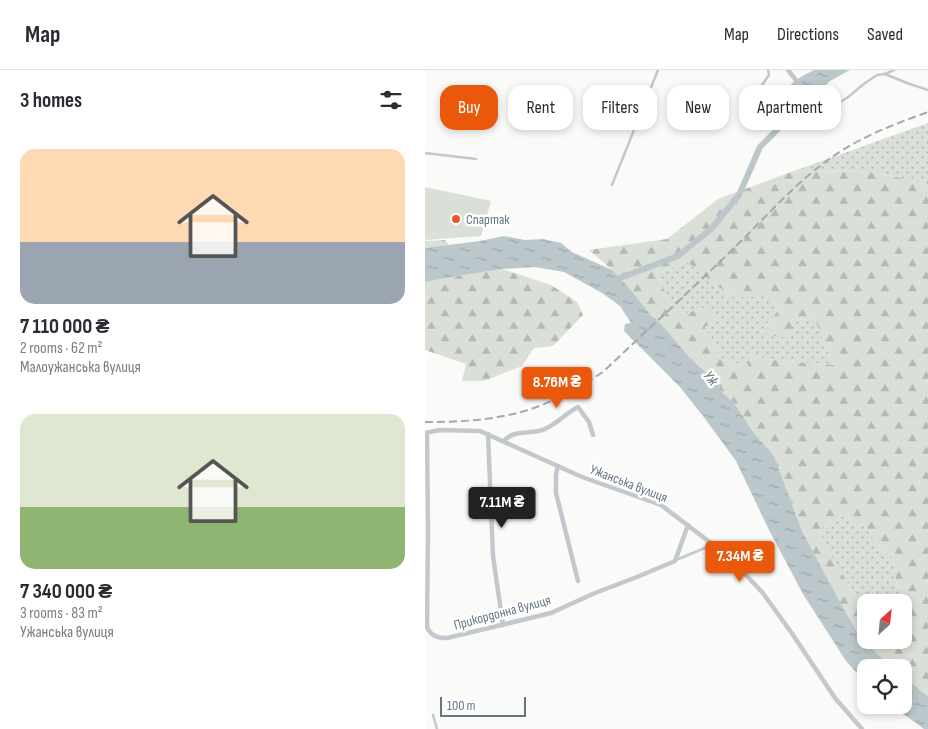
<!DOCTYPE html>
<meta charset="utf-8">
<style>
:root{--surface:#fff;--page:#f2f2f3;--text:#2b2b33;--muted:#7c7c81;--line:#e1e1e2;--accent:#ea580c}
body{margin:0;font-family:"Sofia Sans Condensed",sans-serif;background:var(--page);color:var(--text);height:100vh;display:flex;flex-direction:column;font-size:19px;white-space:nowrap}
*{box-sizing:border-box;margin:0}
p{font-size:16px;color:var(--muted)}
.icon{flex:none;width:28px;height:28px;fill:none;stroke:currentColor;stroke-width:2;stroke-linecap:round;stroke-linejoin:round}
.map{position:relative;flex:1;overflow:hidden}
.details{display:flex;flex-direction:column;background:var(--surface);width:425px}
.details>*{flex:none}
.guide{position:absolute;left:15px;top:15px;width:412px;height:45px;display:flex;gap:10px}
.needle{width:32px;rotate:27deg}
.tools{position:absolute;left:432px;top:524px;display:grid;gap:10px}
.tools a{display:grid;place-items:center;width:55px;height:55px;border-radius:10px;background:var(--surface);box-shadow:0 2px 8px #0003;font-size:25px}
.scale{position:absolute;left:15px;bottom:12px;width:86px;box-sizing:border-box;padding-left:5px;border:2px solid #657683;border-top:0;font-size:14px;line-height:18px;white-space:nowrap;color:#657683;-webkit-text-stroke:4px #fff;paint-order:stroke}
.price{position:absolute;translate:-50% -42px;padding:0 11px;border-radius:5px;background:var(--accent);color:#fff;font-size:16px;line-height:32px;filter:drop-shadow(0 1px 2px #0008)}
.price::after{content:'';position:absolute;left:50%;top:30px;width:15px;height:11px;margin-left:-8px;background:inherit;clip-path:polygon(0 0,100% 0,50% 100%)}
.price.active{background:#222;color:#fff}
ul{padding:0;list-style:none}
li{display:grid;align-content:center;gap:10px;height:265px;padding:0 20px}
li span{display:grid;place-items:center;height:155px;border-radius:15px;color:#555}
li>.icon{margin-inline-start:auto}
span .icon{width:90px;height:90px;fill:#fffc;stroke-width:1}
li b{font-size:21px}
h2{display:flex;justify-content:space-between;align-items:center;height:60px;padding:0 20px;font-size:21px}
.chip{padding:0 18px;border-radius:15px;background:var(--surface);box-shadow:0 2px 8px #0003;font-size:18px;line-height:45px}
.chip.active{background:var(--accent);color:#fff}
header{display:flex;align-items:center;gap:30px;box-sizing:border-box;height:70px;padding:0 25px;background:var(--surface);border-bottom:1px solid var(--line)}
header strong{font-size:24px}
nav{display:flex;gap:28px;margin-inline-start:auto;font-size:18px}
main{display:flex;flex:1;min-height:0}
.map>svg:first-child{display:block}
.industrial{fill:url(#industrial-grid)}
.grass{fill:url(#grass-dots)}
.forest{fill:url(#forest-firs);fill-rule:evenodd}
.pitch{fill:#dadfd7}
.water{fill:url(#water-ripples)}
.lines{fill:none;stroke-linecap:round;stroke-linejoin:round}
.canal{stroke:#bbc7cb;stroke-width:6}
.lane{stroke:#c3c8cc;stroke-width:2.5}
.street{stroke:#c3c8cc;stroke-width:4.5}
.rail{stroke:#a2aab0;stroke-width:2;stroke-dasharray:8 4;stroke-linecap:butt}
.poi-dot{fill:#e4572e;stroke:#fff;stroke-width:2}
.labels{text-anchor:middle;stroke-width:5;stroke-linejoin:round;paint-order:stroke}
.poi-label{font-size:14px;fill:#657683;stroke:#fff;text-anchor:start}
.street-label{font-size:14px;fill:#657683;stroke:#fff}
.water-label{font-size:15px;font-style:italic;fill:#60757c;stroke:#fff}
</style>
<header>
<strong>Map</strong>
<nav><a>Map</a><a>Directions</a><a>Saved</a></nav>
</header>
<main>
<section class="details">
<h2>3 homes<svg class="icon" aria-label="filters" viewBox="0 0 24 24"><path d="M4 7h16M4 17h16"/><circle cx="9" cy="7" r="2"/><circle cx="15" cy="17" r="2"/></svg></h2>
<ul>
<li><span style="background:linear-gradient(#ffd9b3 60%,#9aa5b1 0)"><svg class="icon" aria-label="home" viewBox="0 0 24 24"><path d="M3 11l9-7 9 7M6 9v11h12V9"/></svg></span><div><b>7 110 000 ₴</b><p>2 rooms · 62 m²</p><p>Малоужанська вулиця</p></div></li>
<li><span style="background:linear-gradient(#dfe7d0 60%,#8fb573 0)"><svg class="icon" aria-label="home" viewBox="0 0 24 24"><path d="M3 11l9-7 9 7M6 9v11h12V9"/></svg></span><div><b>7 340 000 ₴</b><p>3 rooms · 83 m²</p><p>Ужанська вулиця</p></div></li>
</ul>
</section>
<div class="map">
<svg width="503" height="659" viewBox="0 0 503 659">
<defs>
<pattern id="industrial-grid" width="8" height="8" patternUnits="userSpaceOnUse" patternTransform="scale(1.25)"><rect width="8" height="8" fill="#e8e9e9"/><path d="M0 4h8M4 0v8" fill="none" stroke="#c0c1c2"/></pattern>
<pattern id="grass-dots" width="8" height="8" patternUnits="userSpaceOnUse" patternTransform="scale(1.25)"><rect width="8" height="8" fill="#dadfd7"/><path d="M2 2h.1M6 6h.1" fill="none" stroke="#b4b9b4" stroke-width="1.8" stroke-linecap="round"/></pattern>
<pattern id="forest-firs" width="22" height="20" patternUnits="userSpaceOnUse" patternTransform="scale(1.25)"><rect width="22" height="20" fill="#dadfd7"/><path d="M5 1l3.5 6h-7zM16 11l3.5 6h-7z" fill="#b4b9b4"/></pattern>
<pattern id="water-ripples" width="26" height="14" patternUnits="userSpaceOnUse" patternTransform="scale(1.25)"><rect width="26" height="14" fill="#bbc7cb"/><path d="M2 4q2-2 4 0t4 0M15 11q2-2 4 0t4 0" fill="none" stroke="#9ca6aa"/></pattern>
</defs>
<rect width="100%" height="100%" fill="#fafaf8"/>
<!-- industrial -->
<polygon class="industrial" points="344,18 367,38 360,46 346,33 347,31 339,24"/>
<!-- grass -->
<g class="grass">
<polygon points="503,53 503,115 451,102 369,101"/>
<polygon points="262,192 308,228 341,225 354,239 335,263 369,249 390,250 409,295 348,290 324,285 323,297 296,289 280,257 293,248 277,238 259,244 248,240 232,204"/>
<polygon points="416,446 440,456 457,482 467,484 472,517 478,532 441,532 441,535 434,531 407,487 393,460"/>
</g>
<!-- forest -->
<g class="forest">
<path d="M369 101 451 102 503 115V626L479 608V598L466 597 435 567 416 534 377 461 349 386 329 363 309 333 297 322 293 313 267 290 237 255 225 244 206 220 187 200 164 180 242 169 293 129ZM262 192 308 228 341 226 354 239 335 264 364 268 369 249 390 250 409 295 348 290 323 285V297L296 289 280 257 294 248 277 238 259 244 248 240 232 204ZM416 446 440 456 457 482 467 484 472 517 478 532H479V536L487 559 479 555V570H441V535L434 531 407 487 393 460Z"/>
<polygon points="20,170 24,175 0,178 0,171"/>
<polygon points="77,199 126,215 152,232 158,245 128,276 109,278 97,296 59,311 37,311 41,294 0,280 0,212 27,207"/>
</g>
<!-- pitch -->
<polygon class="pitch" points="0,117 66,131 56,166 0,170"/>
<!-- water -->
<g class="water">
<path d="M389 0H425L405 11 388 29 385 26 377 35 362 20C368 10 379 5 389 0Z"/>
<polygon points="79,166 100,170 118,169 136,173 147,182 187,200 206,220 225,244 237,255 267,290 293,313 297,322 309,333 329,363 349,386 377,461 416,534 435,567 466,597 441,598 441,613 421,591 378,524 344,460 311,391 281,350 255,317 199,261 200,254 206,253 195,236 177,223 139,202 110,197 77,199 27,207 0,212 0,178 55,171"/>
<polygon points="479,608 503,626 503,659 499,659 466,635 479,635"/>
</g>
<g class="lines">
<!-- canal -->
<polyline class="canal" points="187,211 253,186 286,159 314,125 335,77 377,35 378,29"/>
<!-- lane -->
<g class="lane">
<polyline points="460,4 469,0"/>
<polyline points="371,9 392,29 401,34 413,33 422,28 440,13 452,5 460,4 482,13 503,20"/>
<polyline points="340,36 335,35 330,30 330,25 344,5 343,0"/>
<polyline points="0,83 51,89"/>
<polyline points="187,115 233,0"/>
<polyline points="251,490 287,475"/>
<polyline points="8,645 12,659"/>
</g>
<!-- street -->
<g class="street">
<polyline points="363,0 370,9"/>
<polyline points="0,363 15,360 55,361 157,407 236,435 303,486 337,522 366,562 410,628 437,659"/>
<path d="M2 363 3 460 2 557C6 566 12 568 22 568L126 543 170 523 212 507 250 491 263 455"/>
<polyline points="63,364 68,486 78,555"/>
<path d="M79 371C88 359 107 365 120 359 132 354 141 343 153 337L164 352 168 365"/>
<polyline points="133,396 131,404 131,423 153,511"/>
</g>
<!-- rail -->
<path class="rail" d="M0 352C29 352 59 351 88 344 120 337 150 320 178 302 221 261 265 221 307 180 339 149 371 112 407 87 437 66 470 54 503 42"/>
</g>
<!-- markers -->
<circle class="poi-dot" cx="31" cy="149" r="5"/>
<g class="labels">
<!-- poi labels -->
<g class="poi-label">
<text x="41" y="154">Спартак</text>
</g>
<!-- street labels -->
<g class="street-label">
<text transform="translate(204 413) rotate(21)" y="5">Ужанська вулиця</text>
<text transform="translate(77 542) rotate(-15)" y="5">Прикордонна вулиця</text>
</g>
<!-- water labels -->
<g class="water-label">
<text transform="translate(286 308) rotate(53)" y="5">Уж</text>
</g>
</g>
</svg>
<div class="tools">
<a><svg class="needle" viewBox="-14 -14 28 28"><path d="M0-13l5 13h-10z" fill="#e53935"/><path d="M0 13l5-13h-10z" fill="#7c7c81"/></svg></a>
<a><svg class="icon" aria-label="locate" viewBox="0 0 24 24"><circle cx="12" cy="12" r="6"/><path d="M12 2v4M12 18v4M2 12h4M18 12h4"/></svg></a>
</div>
<div class="scale">100 m</div>
<b class="price" style="left:132px;top:339px">8.76M ₴</b>
<b class="price active" style="left:77px;top:459px">7.11M ₴</b>
<b class="price" style="left:315px;top:513px">7.34M ₴</b>
<div class="guide">
<a class="chip active">Buy</a>
<a class="chip">Rent</a>
<a class="chip">Filters</a>
<a class="chip">New</a>
<a class="chip">Apartment</a>
</div>
</div>
</main>
